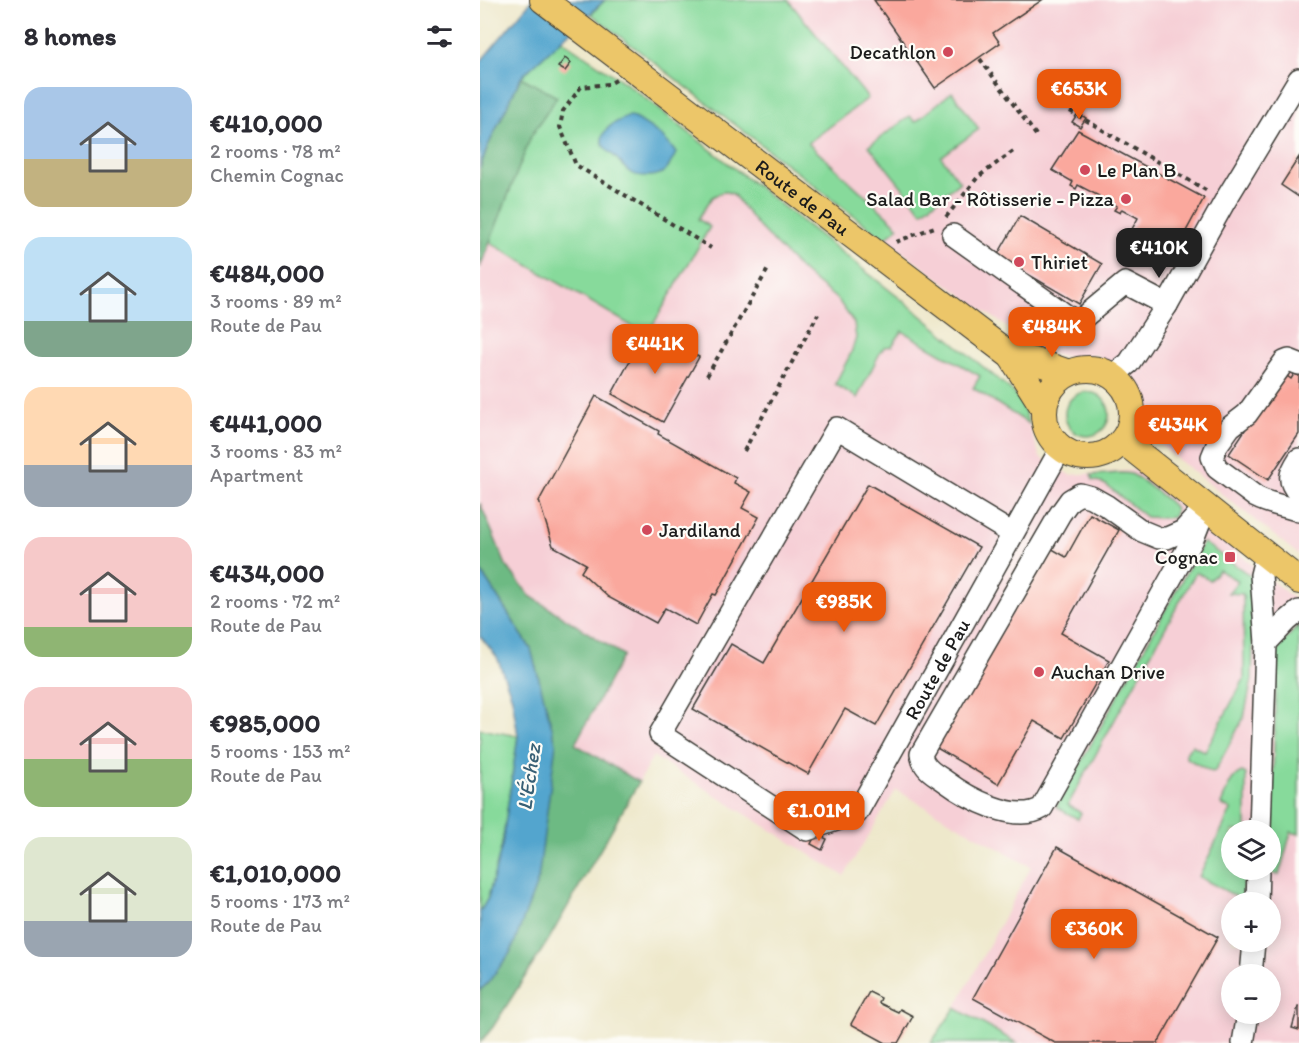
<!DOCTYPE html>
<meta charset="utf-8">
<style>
:root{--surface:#fff;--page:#f2f2f3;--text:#2b2b33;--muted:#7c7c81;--accent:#ea580c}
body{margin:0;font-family:Itim,sans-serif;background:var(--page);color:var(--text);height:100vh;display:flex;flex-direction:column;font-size:22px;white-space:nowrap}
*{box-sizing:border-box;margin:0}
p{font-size:20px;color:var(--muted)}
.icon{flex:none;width:33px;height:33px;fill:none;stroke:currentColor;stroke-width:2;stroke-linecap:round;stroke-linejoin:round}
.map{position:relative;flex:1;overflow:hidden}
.sheet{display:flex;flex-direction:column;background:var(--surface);width:480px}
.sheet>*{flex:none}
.fabs{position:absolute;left:741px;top:820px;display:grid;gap:12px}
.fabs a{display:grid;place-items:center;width:60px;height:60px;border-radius:50%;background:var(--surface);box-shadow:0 3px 15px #0003;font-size:30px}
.price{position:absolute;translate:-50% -51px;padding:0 14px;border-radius:12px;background:var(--accent);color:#fff;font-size:20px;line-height:39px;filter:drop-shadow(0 2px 3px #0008)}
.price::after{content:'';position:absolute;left:50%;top:36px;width:18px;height:14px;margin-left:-9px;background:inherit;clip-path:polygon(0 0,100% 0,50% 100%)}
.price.active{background:#222;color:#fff}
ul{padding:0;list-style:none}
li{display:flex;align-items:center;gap:18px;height:150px;padding:0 24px}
li span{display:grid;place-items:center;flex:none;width:168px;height:120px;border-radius:18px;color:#555}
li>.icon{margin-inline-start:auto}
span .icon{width:72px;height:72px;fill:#fffc;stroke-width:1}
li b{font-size:26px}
h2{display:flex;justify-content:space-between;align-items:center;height:72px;padding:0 24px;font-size:26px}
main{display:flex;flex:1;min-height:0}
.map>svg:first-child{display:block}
.built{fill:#f6cfd6;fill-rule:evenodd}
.green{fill:#87da9b;stroke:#527b5c;stroke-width:1.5}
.forest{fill:#6dba83;stroke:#446b50;stroke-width:1.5}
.water{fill:#53a5ce;stroke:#386075;stroke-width:1.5}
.building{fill:#faa89d}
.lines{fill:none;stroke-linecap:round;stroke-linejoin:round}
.minor-casing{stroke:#3c3b36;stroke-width:24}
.major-casing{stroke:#3c3b36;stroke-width:28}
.path{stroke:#3c3b36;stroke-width:4;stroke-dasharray:4.5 4.5;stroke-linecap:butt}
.minor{stroke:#fff;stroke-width:21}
.major{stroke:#ecc669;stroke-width:26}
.poi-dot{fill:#d1495b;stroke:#fdfcf7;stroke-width:2}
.labels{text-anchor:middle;stroke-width:4.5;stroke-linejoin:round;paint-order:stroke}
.poi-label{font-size:20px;fill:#1c1c1c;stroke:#fdfcf7;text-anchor:start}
.street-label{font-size:20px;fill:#1c1c1c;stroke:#fdfcf7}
.water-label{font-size:21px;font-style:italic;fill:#386075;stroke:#fdfcf7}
</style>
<main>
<section class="sheet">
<h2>8 homes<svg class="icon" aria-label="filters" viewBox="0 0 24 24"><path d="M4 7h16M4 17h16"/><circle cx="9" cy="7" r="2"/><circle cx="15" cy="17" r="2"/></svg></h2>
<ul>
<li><span style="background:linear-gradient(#a9c7e8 60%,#c2b280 0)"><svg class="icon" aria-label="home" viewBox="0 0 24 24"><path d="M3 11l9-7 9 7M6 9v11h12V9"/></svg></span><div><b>€410,000</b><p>2 rooms · 78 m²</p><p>Chemin Cognac</p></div></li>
<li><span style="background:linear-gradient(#bfe0f5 70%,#7fa58c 0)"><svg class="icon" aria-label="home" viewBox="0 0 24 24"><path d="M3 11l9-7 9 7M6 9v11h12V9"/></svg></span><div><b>€484,000</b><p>3 rooms · 89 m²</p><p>Route de Pau</p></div></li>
<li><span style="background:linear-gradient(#ffd9b3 65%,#9aa5b1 0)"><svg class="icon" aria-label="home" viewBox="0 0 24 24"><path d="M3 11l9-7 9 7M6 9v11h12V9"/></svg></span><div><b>€441,000</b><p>3 rooms · 83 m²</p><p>Apartment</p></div></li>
<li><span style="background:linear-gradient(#f6c9c9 75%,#8fb573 0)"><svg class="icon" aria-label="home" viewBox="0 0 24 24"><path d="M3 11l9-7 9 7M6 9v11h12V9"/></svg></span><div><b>€434,000</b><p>2 rooms · 72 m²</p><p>Route de Pau</p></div></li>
<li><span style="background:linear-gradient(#f6c9c9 60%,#8fb573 0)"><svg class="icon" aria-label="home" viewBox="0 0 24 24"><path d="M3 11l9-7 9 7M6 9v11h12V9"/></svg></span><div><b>€985,000</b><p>5 rooms · 153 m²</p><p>Route de Pau</p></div></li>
<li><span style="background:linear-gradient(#dfe7d0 70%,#9aa5b1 0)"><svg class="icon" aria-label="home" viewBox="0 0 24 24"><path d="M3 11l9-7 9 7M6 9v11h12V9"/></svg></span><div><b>€1,010,000</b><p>5 rooms · 173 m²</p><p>Route de Pau</p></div></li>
</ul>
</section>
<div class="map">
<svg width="819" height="1043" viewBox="0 0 819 1043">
<rect width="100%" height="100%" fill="#fdfcf7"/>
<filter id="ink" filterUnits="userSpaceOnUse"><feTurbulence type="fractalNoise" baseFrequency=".0167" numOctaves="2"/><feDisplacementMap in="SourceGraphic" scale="12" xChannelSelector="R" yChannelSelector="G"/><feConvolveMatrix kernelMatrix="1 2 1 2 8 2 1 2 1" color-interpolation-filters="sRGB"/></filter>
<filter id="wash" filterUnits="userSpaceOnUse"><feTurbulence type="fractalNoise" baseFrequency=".008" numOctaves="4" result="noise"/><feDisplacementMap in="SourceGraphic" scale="24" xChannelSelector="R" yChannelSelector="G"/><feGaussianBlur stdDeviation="1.35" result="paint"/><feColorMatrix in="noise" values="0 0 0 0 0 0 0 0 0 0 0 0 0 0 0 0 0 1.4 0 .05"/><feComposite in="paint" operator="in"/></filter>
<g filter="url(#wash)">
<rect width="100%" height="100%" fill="#eee8cb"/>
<!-- built -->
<g class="built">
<polygon points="308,0 819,0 819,555 686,450 671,436 664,421 662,388 615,354 593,357 575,355 559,350 404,239 418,227 327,142 388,97"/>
<path d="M81 40 228 149 431 307 531 390 541 401 560 457 590 475 657 470 819 603V1043H451L475 1008 551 867 416 790 364 876 173 756 159 782 95 744 143 655 50 596 26 565 0 503V268L51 136 76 98ZM752 831H790V870H752ZM752 903H790V942H752ZM752 975H790V1014H752Z"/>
</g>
<!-- green -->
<g class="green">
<polygon points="125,0 308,0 388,98 328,143 419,227 404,239 111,14"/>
<polygon points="81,40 147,84 431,307 531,390 541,401 549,424 493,388 500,376 422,331 412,346 405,347 401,351 377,398 355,384 371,353 376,338 374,323 358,300 323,272 279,227 253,194 244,191 232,197 218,219 230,227 167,335 9,242 51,136 76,98 41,77"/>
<polygon points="472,92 499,129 461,157 480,182 442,212 389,146 430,116 435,122"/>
<circle cx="607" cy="414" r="22"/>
<path d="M641 473C645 473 647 473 651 474 659 477 690 501 694 507 696 512 695 512 693 517L685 518 666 517 626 485 620 482 613 480 611 475Z"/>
<polygon points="723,542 772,577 773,646 772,680 764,717 735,771 732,772 706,758 706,753 712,745 725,752 764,679 763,594 748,593 758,581 739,570 730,580 716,572 588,805 601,813 598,819 576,807"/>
<polygon points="819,624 819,834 811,832 799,875 790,873 797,650"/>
<polygon points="0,729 38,736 22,845 8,898 0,912"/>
<path d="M762 772 766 774V831H752V870H765L762 897 759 898 719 877 751 810 741 804C746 793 750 776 762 772Z"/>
<polygon points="475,1008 537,1043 451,1043"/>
</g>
<!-- forest -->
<g class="forest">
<polygon points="41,77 77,97 51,136 0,268 0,168 7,148"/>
<polygon points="0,503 26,565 50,596 143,655 95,744 159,782 69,939 13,1027 0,1043 0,990 7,984 51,649 0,570"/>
</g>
<!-- water -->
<g class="water">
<polygon points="52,0 125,0 41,77 7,148 0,168 0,62"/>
<path d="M150 116C167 124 185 137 196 153 189 168 184 177 166 176 159 176 153 175 148 171 143 167 140 161 135 157 130 152 121 147 122 139 124 126 140 120 150 116Z"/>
<polygon points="0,570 51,649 76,743 58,880 31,952 7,984 0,990 0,912 8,898 22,845 38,736 32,698 17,657 0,636"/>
</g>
<g id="blocks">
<!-- building -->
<g class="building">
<polygon points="394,0 562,0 513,33 520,43 455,88"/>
<polygon points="85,58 91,63 85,71 78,67"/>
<polygon points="598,113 606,118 600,127 592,122"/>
<polygon points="598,130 724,198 693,255 651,231 658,218 642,209 640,213 634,210 637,206 624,199 622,203 617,200 619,196 598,185 596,189 591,186 593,182 572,170"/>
<polygon points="819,157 819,197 801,185"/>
<polygon points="540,216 622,264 599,304 517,256"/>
<polygon points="167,329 219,357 183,422 132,394"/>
<polygon points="816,371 819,373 819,434 788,480 749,454 803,373 811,379"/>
<polygon points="116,396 179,431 178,434 256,478 254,483 271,492 262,508 279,517 236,595 233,594 216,625 185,608 176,623 128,597 101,572 106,564 73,546 59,501"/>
<polygon points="388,484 499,547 396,726 365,709 328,774 213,709 251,644 284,663"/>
<polygon points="610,514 639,530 581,633 629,660 584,738 554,721 518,784 455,747 569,547 586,557"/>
<polygon points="336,834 347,839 342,850 331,844"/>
<polygon points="577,847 738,937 678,1043 575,1043 493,998"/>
<polygon points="389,992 401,998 399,1003 418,1012 420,1009 433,1016 418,1043 406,1043 371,1024"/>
<polygon points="818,1007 819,1007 819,1030 812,1028"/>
</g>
</g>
</g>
<g filter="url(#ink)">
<use href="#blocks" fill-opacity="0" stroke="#3c3b36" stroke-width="1.5"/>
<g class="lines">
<defs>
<g id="minor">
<polyline points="473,235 597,323 645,283 687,305"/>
<path d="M819 364 809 360 804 362 767 414 750 427 737 445 732 457 737 468 776 497C789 504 805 506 819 511"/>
<polyline points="632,376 649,363 687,305 745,201 819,79"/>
<path d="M819 459C810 473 806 480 819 494"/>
<path d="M600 494 611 497 627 506 662 531 679 538H687L703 531 726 506 713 539 562 808C535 824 488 798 465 781 458 776 448 771 444 763 442 760 442 757 441 754L580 514 590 500Z"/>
<path id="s1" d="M533 534 357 428 180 734 327 830 377 813 581 448"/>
<polyline points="786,643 807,621 819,611"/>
<polyline points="780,831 786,643 781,575 786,555"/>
<polyline points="777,903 778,870"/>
<polyline points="771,975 774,942"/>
<polyline points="763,1043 768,1014"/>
</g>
<g id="major">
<path id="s2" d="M63 0 531 356 564 408"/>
<polyline points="531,356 557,362 589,373"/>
<circle cx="608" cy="413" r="44"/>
<polyline points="643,441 819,581"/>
</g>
</defs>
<!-- minor casing -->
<use href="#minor" class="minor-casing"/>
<!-- major casing -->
<use href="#major" class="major-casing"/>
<!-- path -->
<g class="path">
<polyline points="500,59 556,135"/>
<polyline points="136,80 129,84 101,87 83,111 80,127 96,165 231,248"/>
<polyline points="590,111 729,192"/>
<polyline points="466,217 498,177 536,149"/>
<polyline points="416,242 457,226"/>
<polyline points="227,376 288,269"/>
<polyline points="264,451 338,314"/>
</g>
<!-- minor -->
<use href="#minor" class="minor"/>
<!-- major -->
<use href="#major" class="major"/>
</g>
</g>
<!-- markers -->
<g class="poi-dot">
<circle cx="468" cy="52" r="6"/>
<circle cx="605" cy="170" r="6"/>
<circle cx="646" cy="199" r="6"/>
<circle cx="539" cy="262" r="6"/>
<circle cx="167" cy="530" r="6"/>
<rect x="744" y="551" width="12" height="12" rx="3"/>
<circle cx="559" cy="672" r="6"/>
</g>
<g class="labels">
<!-- poi labels -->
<g class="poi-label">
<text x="456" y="59" text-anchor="end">Decathlon</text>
<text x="617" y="177">Le Plan B</text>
<text x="634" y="206" text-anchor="end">Salad Bar - Rôtisserie - Pizza</text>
<text x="551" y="269">Thiriet</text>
<text x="179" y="537">Jardiland</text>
<text x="738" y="564" text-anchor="end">Cognac</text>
<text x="571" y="679">Auchan Drive</text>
</g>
<!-- street labels -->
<g class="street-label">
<text dy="7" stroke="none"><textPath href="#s2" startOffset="326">Route de Pau</textPath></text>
<text dy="7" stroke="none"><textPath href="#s1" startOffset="952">Route de Pau</textPath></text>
</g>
<!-- water labels -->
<g class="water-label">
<text transform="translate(49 777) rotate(-82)" y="7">L'Échez</text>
</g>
</g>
</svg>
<div class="fabs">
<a><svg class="icon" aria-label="layers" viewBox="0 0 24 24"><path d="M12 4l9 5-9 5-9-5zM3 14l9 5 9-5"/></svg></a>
<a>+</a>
<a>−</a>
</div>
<b class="price" style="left:599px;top:120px">€653K</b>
<b class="price active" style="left:679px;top:279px">€410K</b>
<b class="price" style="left:572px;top:358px">€484K</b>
<b class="price" style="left:175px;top:375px">€441K</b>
<b class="price" style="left:698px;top:456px">€434K</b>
<b class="price" style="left:364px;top:633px">€985K</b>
<b class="price" style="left:339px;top:842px">€1.01M</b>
<b class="price" style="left:614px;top:960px">€360K</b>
</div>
</main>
